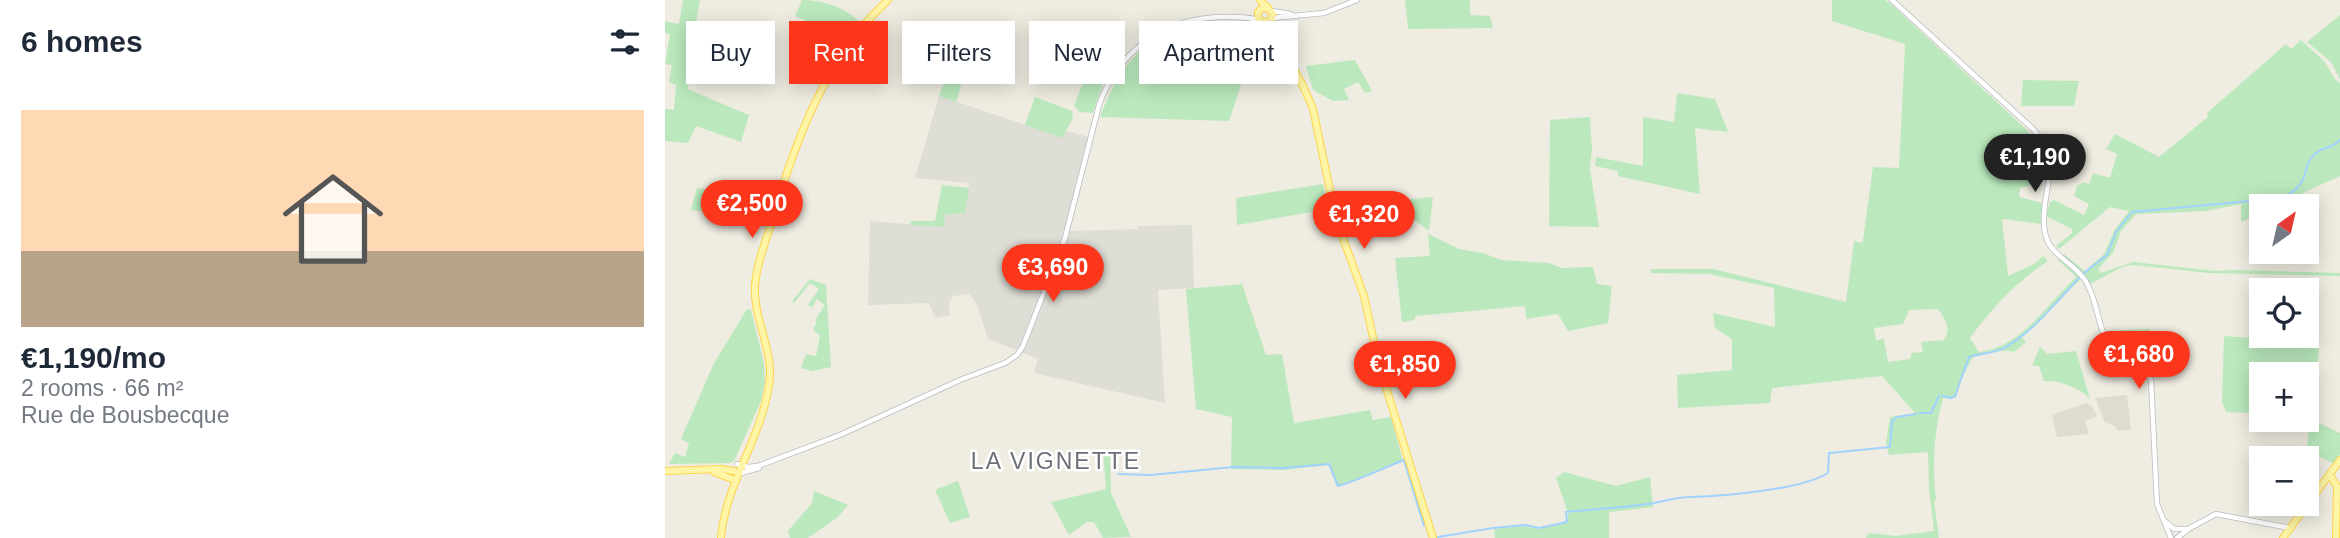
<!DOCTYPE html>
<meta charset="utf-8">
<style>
:root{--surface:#fff;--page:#f6f6f7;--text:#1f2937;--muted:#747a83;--line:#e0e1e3;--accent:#fc361b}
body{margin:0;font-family:Helvetica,sans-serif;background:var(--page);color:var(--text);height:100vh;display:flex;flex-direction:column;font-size:26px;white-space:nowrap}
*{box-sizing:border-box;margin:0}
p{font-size:23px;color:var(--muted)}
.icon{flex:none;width:38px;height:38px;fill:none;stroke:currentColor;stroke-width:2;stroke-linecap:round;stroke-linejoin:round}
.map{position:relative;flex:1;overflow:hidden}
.drawer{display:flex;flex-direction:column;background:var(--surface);width:665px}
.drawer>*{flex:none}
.top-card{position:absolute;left:21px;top:21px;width:665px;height:63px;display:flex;gap:14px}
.needle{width:46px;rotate:34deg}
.tools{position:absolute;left:1584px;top:194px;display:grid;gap:14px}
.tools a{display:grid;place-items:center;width:70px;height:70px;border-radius:0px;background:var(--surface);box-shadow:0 4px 18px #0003;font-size:35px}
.price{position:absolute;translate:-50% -60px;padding:0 16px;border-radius:24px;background:var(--accent);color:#fff;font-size:23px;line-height:46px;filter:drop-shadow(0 2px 4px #0008)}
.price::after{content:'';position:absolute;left:50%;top:42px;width:21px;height:16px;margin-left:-10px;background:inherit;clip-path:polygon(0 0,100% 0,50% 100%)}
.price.on{background:#222;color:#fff}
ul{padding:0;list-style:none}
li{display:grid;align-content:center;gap:14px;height:371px;padding:0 21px}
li+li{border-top:2px solid var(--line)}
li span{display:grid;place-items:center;height:217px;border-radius:0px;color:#555}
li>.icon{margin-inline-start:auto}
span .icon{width:126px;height:126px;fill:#fffc;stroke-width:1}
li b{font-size:30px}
h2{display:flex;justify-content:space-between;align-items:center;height:84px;padding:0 21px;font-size:30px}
.chip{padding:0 24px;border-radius:0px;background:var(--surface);box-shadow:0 4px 18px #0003;font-size:24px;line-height:63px}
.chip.on{background:var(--accent);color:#fff}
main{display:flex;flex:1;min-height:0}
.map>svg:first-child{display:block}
.industrial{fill:#dfded6}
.education{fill:#dedcd0}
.green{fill:#bbe9bd;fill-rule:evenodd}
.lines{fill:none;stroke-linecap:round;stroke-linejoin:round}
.stream{stroke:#a1d2ff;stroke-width:2}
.minor-casing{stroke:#babcc2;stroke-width:6}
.major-casing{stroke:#ffd44a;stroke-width:8}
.minor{stroke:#fff;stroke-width:4.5}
.major{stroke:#fff5a6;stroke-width:6}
.labels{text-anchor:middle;stroke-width:5;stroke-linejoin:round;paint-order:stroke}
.neighbourhood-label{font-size:23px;letter-spacing:2px;fill:#6b7076;stroke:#fff}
</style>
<main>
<section class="drawer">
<h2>6 homes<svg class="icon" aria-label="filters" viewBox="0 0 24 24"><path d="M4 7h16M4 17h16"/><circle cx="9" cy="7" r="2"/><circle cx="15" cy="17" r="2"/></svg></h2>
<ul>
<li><span style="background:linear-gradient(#ffd9b3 65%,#b9a48a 0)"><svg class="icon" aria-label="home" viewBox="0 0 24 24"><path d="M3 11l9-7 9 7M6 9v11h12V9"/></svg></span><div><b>€1,190/mo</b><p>2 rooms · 66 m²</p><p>Rue de Bousbecque</p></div></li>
</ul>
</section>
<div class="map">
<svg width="1675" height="538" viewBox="0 0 1675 538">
<rect width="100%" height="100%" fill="#efece1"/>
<!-- industrial -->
<polygon class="industrial" points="274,96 397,137 401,131 428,138 405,231 472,229 473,226 527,225 529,288 493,290 500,403 369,373 373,359 323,339 312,304 304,294 288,296 284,303 285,315 270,318 264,303 203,305 205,221 278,227 280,215 300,213 304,183 250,178"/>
<!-- education -->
<g class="education">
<polygon points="1462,395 1466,430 1453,431 1449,426 1440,422 1430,398"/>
<polygon points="1421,403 1427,406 1432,416 1420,421 1424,434 1392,437 1387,415"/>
</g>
<!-- green -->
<g class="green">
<polygon points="18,0 35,0 27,44 38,49 22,89 84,115 76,142 31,126 23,143 0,141 0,109 9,110 11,85 4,82 7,65 0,64 5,34 0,33 0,21 14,24"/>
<path d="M137 0C157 0 180 7 195 22L180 41 165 70 131 56 135 48 145 52 151 40 137 33 142 21 130 16Z"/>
<polygon points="740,0 805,0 805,15 825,16 828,28 743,29"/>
<path d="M1167 0H1220L1225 3 1362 130 1371 146 1378 149 1383 164 1382 177 1369 180 1363 186 1355 188 1354 197 1378 203 1376 224 1337 219 1343 276 1369 264 1378 256 1383 261C1352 281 1327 308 1305 338L1314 352C1357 347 1382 304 1411 277L1393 260 1399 254 1420 271 1439 254 1450 229 1464 211 1445 207 1394 249 1391 246 1407 233V229L1381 216 1385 202 1389 200 1419 215 1424 204 1409 196 1412 186 1419 182 1424 184 1428 173 1445 178 1452 154 1441 149 1450 134 1494 157 1543 117 1542 113 1621 44 1626 49 1636 40 1659 61 1670 79 1675 83V176L1609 206H1596V213L1576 222V204L1541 211 1471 214 1456 231 1448 253 1433 269 1436 273 1468 262 1551 271 1571 270 1675 273V276L1544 273 1470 265 1459 266 1425 284 1419 276C1398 296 1379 317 1357 337L1361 342 1349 352C1336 348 1322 355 1308 357L1298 375 1291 397 1286 399 1278 398C1269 431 1267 465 1271 500L1269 501 1274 538H1201L1204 533 1231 536 1269 531 1264 488 1263 452 1224 455 1221 443 1225 417 1250 413 1217 376 1107 388 1105 403 1013 408 1012 375 1067 370V339L1050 328 1048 313 1110 327 1109 288 1044 274 986 273V269H1048L1181 302 1189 241 1197 243 1198 240 1208 167 1234 168 1240 44 1167 21ZM1273 309C1280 319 1287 327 1279 340L1256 342 1258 352 1247 353 1245 359 1223 362 1219 339 1211 340 1209 328 1238 324 1244 310Z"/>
<polygon points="1675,15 1675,79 1666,62 1642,42"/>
<path d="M531 23 524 34 516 60 539 69 551 81 557 82 576 56 584 61 564 121 435 117C457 62 474 41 531 23Z"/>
<polygon points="429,55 452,63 438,83 428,113 415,112 409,106"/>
<polygon points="288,60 302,66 291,102 274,96"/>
<polygon points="690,60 707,91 700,93 693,82 679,89 684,100 668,101 648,90 641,66"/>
<polygon points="1358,80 1414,81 1409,106 1356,106"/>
<polygon points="1012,93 1050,99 1063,132 1030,128 1035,194 953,176 953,171 930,166 931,157 978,166 978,117 1009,122"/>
<polygon points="370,97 407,111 408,118 397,138 360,125"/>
<polygon points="925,117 927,150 925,169 934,227 884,226 885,120"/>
<polygon points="658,184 664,209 572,225 571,198"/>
<polygon points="277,185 304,188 300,213 280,215 279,227 245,225 246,221 270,221"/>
<polygon points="32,188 84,198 86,201 81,217 26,210"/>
<polygon points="768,197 764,231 734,209 709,203"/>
<polygon points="763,234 794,249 818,253 836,260 884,263 897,268 928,267 932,284 947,286 943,323 903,331 893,314 861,319 860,306 751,316 749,320 737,322 730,258 765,256"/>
<polygon points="145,279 161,285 166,367 147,371 136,368 141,354 151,356 155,335 148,330 152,322 150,320 160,305 152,299 147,307 143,305 154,289 145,283 128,304 128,300"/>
<path d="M577 284 601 355 617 354 629 423 705 410 708 420 726 417 738 461C715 470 695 480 672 487L665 465 617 470 566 469 567 417 531 409 521 289Z"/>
<polygon points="82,309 86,310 99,364 100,382 96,401 69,461 64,463 4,464 10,453 20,457 24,443 16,439 48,365"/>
<polygon points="1485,329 1482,370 1448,348 1440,331"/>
<polygon points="1559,336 1654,343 1653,370 1645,419 1675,433 1675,454 1668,463 1641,451 1644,430 1628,428 1629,420 1642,420 1642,374 1596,374 1596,413 1561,412 1557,402"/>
<path d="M1375 347 1382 354 1411 351 1425 399C1416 388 1394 380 1379 381L1374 366H1367Z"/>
<polygon points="438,450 445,450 446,493 466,537 438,538 429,522 422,522 404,535 386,502 441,489"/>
<polygon points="899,472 951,486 985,477 988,507 944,512 944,538 830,538 829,529 858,526 873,529 902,521 903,513 891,478"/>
<polygon points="293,481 305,517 285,523 270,490"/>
<polygon points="149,491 183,505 173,517 143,538 125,538 123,531 147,503"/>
</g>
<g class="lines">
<!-- stream -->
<g class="stream">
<path d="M1419 273 1442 255 1451 232 1467 212 1617 198C1649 182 1634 168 1650 154 1658 146 1665 150 1675 140"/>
<path d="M1277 396 1286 398 1290 396 1304 357C1316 353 1329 354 1341 347 1370 330 1391 302 1414 278"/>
<polyline points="1254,413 1266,413 1274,396"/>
<path d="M453 474 486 475 568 467 618 468 664 464 673 486C696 479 716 469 739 460L759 526"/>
<path d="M773 537 828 528 860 525 874 528 902 522 901 512C928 509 956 508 983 504 997 502 1011 497 1025 497 1058 496 1136 490 1163 473L1164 453 1225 447 1227 421 1232 417 1251 414"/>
</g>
<defs>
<g id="minor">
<path d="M1227 0 1368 129C1400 162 1376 188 1379 226 1381 256 1405 258 1420 280 1433 300 1432 326 1444 346 1456 360 1477 364 1486 380L1492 504 1506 538"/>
<polyline points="607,11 626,14"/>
<polyline points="607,18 659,13 692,0"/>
<path d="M72 464 83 467 93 466 175 435 295 380 340 363 352 355 358 346 400 238 434 105C453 51 499 19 555 17 567 17 581 16 593 20"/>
<polyline points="72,474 94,468"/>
<polyline points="1501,522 1509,529 1521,529"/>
<polyline points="1512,538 1525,528 1551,514 1625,528"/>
</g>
<g id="major">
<polyline points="595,0 608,14 605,21 597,22 593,18 593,12 597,8 603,8"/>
<polyline points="606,20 607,28 639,88 648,109 670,214"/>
<polyline points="669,211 680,244"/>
<polyline points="679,241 699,296 714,365 768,538"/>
<polyline points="0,471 56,469 69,471"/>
<polyline points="49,472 70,480"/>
<polyline points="1665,476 1672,486 1671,538"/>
<path d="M56 537C61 483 96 439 104 385 110 352 88 319 90 286 91 265 100 244 106 224 129 144 160 58 223 0"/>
<polyline points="1618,538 1675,460"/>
</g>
</defs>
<!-- minor casing -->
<use href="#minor" class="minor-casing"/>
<!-- major casing -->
<use href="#major" class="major-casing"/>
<!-- minor -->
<use href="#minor" class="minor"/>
<!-- major -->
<use href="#major" class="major"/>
</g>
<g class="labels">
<!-- neighbourhood labels -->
<g class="neighbourhood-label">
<text x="391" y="469">LA VIGNETTE</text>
</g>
</g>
</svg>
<div class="tools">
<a><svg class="needle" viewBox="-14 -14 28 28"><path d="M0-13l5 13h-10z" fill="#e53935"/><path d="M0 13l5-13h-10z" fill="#747a83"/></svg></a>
<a><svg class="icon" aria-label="locate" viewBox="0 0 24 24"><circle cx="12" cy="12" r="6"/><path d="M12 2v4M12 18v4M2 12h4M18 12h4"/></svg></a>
<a>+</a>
<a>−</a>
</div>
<b class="price on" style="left:1370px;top:194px">€1,190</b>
<b class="price" style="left:87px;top:240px">€2,500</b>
<b class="price" style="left:699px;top:251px">€1,320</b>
<b class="price" style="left:388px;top:304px">€3,690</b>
<b class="price" style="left:1474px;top:391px">€1,680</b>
<b class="price" style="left:740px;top:401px">€1,850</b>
<div class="top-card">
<a class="chip">Buy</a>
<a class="chip on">Rent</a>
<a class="chip">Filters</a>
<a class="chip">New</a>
<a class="chip">Apartment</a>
</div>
</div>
</main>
